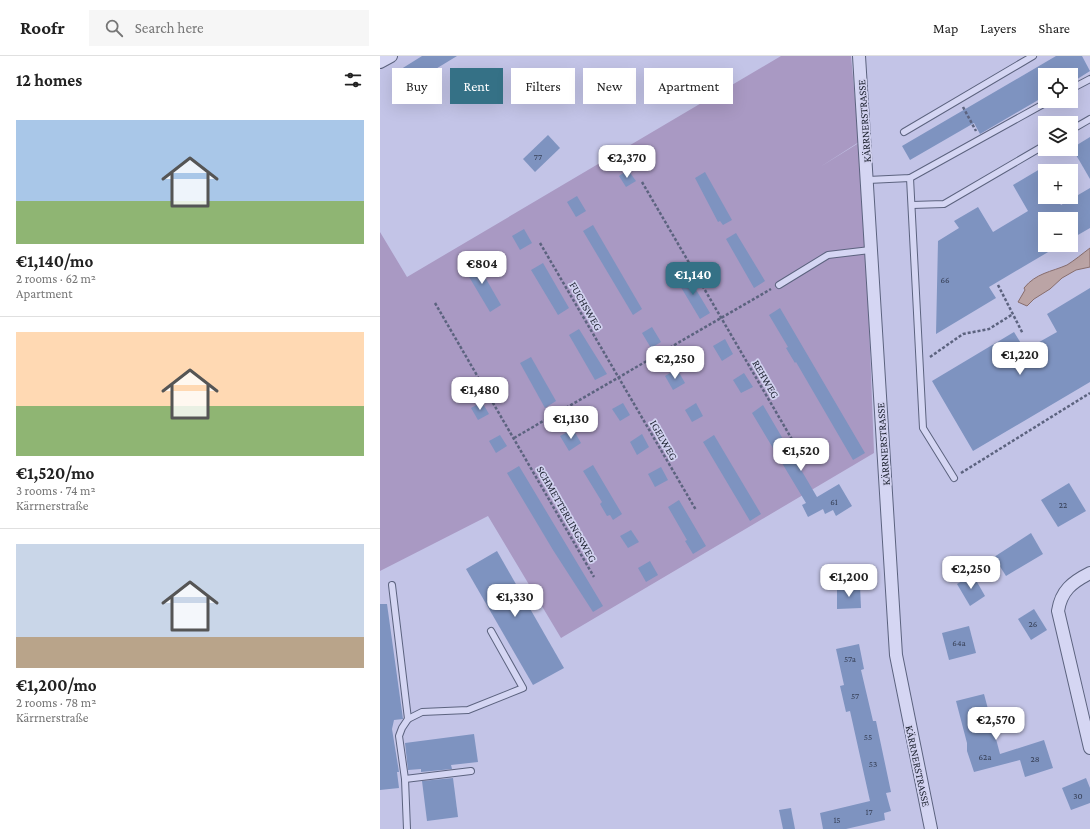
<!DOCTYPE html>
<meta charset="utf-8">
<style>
:root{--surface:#fff;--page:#f6f6f6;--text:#222;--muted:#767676;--line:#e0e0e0;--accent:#357186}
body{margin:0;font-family:"Crimson Pro",serif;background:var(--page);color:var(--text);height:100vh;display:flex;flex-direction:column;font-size:15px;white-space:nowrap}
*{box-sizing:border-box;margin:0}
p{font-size:13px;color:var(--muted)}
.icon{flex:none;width:22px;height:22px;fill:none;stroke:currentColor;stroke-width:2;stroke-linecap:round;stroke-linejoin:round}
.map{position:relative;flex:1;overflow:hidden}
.panel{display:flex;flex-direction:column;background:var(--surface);width:380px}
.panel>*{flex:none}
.hud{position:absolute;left:12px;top:12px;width:380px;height:36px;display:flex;gap:8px}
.buttons{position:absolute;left:658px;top:12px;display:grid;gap:8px}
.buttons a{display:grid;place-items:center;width:40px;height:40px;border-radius:0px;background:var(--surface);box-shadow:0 4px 16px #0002;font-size:20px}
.price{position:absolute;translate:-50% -34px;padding:0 9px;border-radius:8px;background:#fff;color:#222;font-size:13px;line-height:26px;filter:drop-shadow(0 1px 2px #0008)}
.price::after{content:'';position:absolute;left:50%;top:24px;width:12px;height:9px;margin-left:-6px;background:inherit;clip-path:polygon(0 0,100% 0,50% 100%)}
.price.current{background:var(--accent);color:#fff}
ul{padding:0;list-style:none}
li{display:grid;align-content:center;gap:8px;height:212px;padding:0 16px}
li+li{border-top:1px solid var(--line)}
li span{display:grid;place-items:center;height:124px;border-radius:0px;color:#555}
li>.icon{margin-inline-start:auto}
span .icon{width:72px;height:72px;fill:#fffc;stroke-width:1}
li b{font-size:17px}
h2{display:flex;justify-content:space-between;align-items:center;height:48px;padding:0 16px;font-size:17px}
.chip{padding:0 14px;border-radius:0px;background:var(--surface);box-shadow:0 4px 16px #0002;font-size:14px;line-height:36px}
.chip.current{background:var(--accent);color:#fff}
header{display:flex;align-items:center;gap:24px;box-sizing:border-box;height:56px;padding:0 20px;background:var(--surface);border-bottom:1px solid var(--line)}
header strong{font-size:19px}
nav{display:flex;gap:22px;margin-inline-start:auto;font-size:14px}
.search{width:280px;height:36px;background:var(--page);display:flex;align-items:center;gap:10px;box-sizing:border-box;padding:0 14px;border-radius:0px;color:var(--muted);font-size:15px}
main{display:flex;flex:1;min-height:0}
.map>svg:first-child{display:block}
.green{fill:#a999c3}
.water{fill:#bba4a5;stroke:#876d6d}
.building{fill:#7e93c0}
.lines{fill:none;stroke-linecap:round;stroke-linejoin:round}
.lane-casing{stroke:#5c637f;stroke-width:8}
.street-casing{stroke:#5c637f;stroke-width:14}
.path{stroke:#5c637f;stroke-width:2.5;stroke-dasharray:3 2;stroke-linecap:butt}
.lane{stroke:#d5d6f3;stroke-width:6}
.street{stroke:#d5d6f3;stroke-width:12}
.labels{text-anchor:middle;stroke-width:3.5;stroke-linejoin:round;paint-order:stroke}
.number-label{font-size:9px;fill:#363f55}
.street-label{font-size:11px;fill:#1e2331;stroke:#d2d2f0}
</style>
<header>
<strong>Roofr</strong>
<div class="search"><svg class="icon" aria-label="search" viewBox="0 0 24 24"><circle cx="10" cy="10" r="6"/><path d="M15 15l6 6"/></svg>Search here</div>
<nav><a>Map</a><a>Layers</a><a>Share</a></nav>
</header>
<main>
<section class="panel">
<h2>12 homes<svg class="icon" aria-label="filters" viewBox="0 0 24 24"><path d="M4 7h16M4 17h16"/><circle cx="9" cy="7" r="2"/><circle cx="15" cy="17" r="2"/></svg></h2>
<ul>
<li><span style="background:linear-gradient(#a9c7e8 65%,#8fb573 0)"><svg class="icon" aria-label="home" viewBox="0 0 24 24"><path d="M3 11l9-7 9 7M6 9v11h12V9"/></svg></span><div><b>€1,140/mo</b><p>2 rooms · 62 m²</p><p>Apartment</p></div></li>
<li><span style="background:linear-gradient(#ffd9b3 60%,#8fb573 0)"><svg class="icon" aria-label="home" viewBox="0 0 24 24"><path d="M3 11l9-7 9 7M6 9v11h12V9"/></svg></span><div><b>€1,520/mo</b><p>3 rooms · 74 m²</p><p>Kärrnerstraße</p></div></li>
<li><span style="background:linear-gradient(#c9d6e8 75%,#b9a48a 0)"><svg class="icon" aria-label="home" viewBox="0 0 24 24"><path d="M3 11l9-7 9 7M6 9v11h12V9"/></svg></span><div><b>€1,200/mo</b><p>2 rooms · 78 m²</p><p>Kärrnerstraße</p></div></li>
</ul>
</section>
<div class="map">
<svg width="710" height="773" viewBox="0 0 710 773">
<rect width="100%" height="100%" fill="#c3c4e7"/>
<!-- green -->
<polygon class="green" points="401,0 471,0 479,86 440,111 482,85 494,397 181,582 108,460 0,515 0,176 27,221"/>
<!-- water -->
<path class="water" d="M710 192V211L696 214 682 222 670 233 654 243 647 250 638 246 645 234 644 232C656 217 671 216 687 209 695 204 702 198 710 192Z"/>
<!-- building -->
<g class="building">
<polygon points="42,0 77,0 31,28 30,26 27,28 18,15"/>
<polygon points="676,0 702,0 710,15 691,27 691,19 665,19 665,40 600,78 594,67 530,104 522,90"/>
<polygon points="168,79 180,92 155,116 143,103"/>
<polygon points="710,81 710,123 692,92"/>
<polygon points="660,113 665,122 665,141 676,141 681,149 710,132 710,172 691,183 691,163 665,163 665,189 680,189 609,231 616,242 556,278 558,185 579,172 574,165 598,151 613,176 648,155 633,129"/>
<polygon points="248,114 256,125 246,131 239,120"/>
<polygon points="325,116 352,164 343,169 340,165 338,166 315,122"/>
<polygon points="197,140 206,155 196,161 187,146"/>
<polygon points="213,169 262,253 253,259 203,175"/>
<polygon points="144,173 152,187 140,194 132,180"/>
<polygon points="356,177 385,225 374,232 346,183"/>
<polygon points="94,202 121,249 110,256 82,209"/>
<polygon points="163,207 189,252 178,259 151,214"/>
<polygon points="306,217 330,257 320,263 296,223"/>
<polygon points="710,232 710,326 593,395 552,325 634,276 645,294 677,276 667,258"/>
<polygon points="400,252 485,397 473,404 416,306 415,307 406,292 408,291 389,259"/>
<polygon points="272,271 281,286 271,292 262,277"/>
<polygon points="199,273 227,318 215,324 189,279"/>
<polygon points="345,283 353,298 342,305 333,290"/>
<polygon points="151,301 176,345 165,352 140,307"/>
<polygon points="297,313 305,327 293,334 285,320"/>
<polygon points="364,317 373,331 361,337 353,324"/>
<polygon points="102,346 109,358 98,364 91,352"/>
<polygon points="243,347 250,359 240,365 232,353"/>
<polygon points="316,347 323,360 312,366 305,354"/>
<polygon points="383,349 437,441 459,428 472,450 456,460 453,454 445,458 443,453 428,461 422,449 426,447 372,357"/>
<polygon points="193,373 201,387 189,395 180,380"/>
<polygon points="262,378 269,391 257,399 250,386"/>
<polygon points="120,379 127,390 116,397 109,385"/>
<polygon points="334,379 381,458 370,465 323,386"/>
<polygon points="213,409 242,458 233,464 230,459 227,460 220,448 222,446 203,415"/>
<polygon points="139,410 223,550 213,556 173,494 127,417"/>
<polygon points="281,411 288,424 275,431 268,418"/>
<polygon points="689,427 706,455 678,471 661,444"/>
<polygon points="299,444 326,490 313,498 305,485 307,484 288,451"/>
<polygon points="251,474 259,486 248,492 240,480"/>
<polygon points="651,477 663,498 626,520 614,501"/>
<polygon points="117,495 184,612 153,629 86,513"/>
<polygon points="270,505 278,519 266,526 258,512"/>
<polygon points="593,519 605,540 590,550 577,528"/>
<polygon points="480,530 481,552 457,553 457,531"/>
<polygon points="0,548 7,548 23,663 14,664 12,673 19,716 17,716 19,732 0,734"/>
<polygon points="654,553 667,574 651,584 638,563"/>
<polygon points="589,570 596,597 569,604 562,577"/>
<polygon points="479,588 484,613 481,614 493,665 496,665 511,736 506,737 511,755 504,757 505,764 466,773 443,773 440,757 490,745 470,655 466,656 460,630 464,629 456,593"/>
<polygon points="604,638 620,698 664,684 673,712 645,721 640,704 594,716 587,695 587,687 576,645"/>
<polygon points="94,678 98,706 71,709 72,713 41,716 41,713 28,714 25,687"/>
<polygon points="73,722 78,761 47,765 42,725"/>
<polygon points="706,722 710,732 710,747 691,754 682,732"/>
<polygon points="411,752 415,773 403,773 399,754"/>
</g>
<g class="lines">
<defs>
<g id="lane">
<polyline points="691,33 710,23"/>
<polyline points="691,74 710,63"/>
<polyline points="524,76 653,0"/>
<polyline points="530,122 543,372 574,422"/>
<polyline points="488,124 530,122 669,45"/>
<polyline points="532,149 564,148 665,89"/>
<polyline points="399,229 448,199 490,194"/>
<polyline points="12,529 28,663"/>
<polyline points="25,723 91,715"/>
<polyline points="27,773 25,723 19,680 22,672 28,663 42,656 88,654 143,632 111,575"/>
</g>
<g id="street">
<polyline points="479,0 516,599 551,773"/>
<polyline points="0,6 11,0"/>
<path d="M710 517C692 526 681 535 678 555L710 692"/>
</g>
</defs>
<!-- lane casing -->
<use href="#lane" class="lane-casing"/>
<!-- street casing -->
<use href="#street" class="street-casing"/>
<!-- path -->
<g class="path">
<polyline points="583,51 596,75"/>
<polyline points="262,126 417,392"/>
<polyline points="160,187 316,454"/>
<polyline points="618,229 643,278"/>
<polyline points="55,247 214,521"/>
<polyline points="550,301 583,278 609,273 633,258"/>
<polyline points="134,382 391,233"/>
<polyline points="581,417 710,337"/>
</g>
<!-- lane -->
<use href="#lane" class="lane"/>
<!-- street -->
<use href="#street" class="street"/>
</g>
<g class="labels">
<!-- number labels -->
<g class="number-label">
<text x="158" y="104">77</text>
<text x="565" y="227">66</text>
<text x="454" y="449">61</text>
<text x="683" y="452">22</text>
<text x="653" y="571">26</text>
<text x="579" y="590">64a</text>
<text x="470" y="606">57a</text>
<text x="475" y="643">57</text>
<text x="488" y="684">55</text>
<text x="605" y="704">62a</text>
<text x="655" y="706">28</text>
<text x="493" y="711">53</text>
<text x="698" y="743">30</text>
<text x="489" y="759">17</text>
<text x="457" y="767">15</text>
</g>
<!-- street labels -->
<g class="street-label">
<text transform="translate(484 65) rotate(-94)" y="4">KÄRRNERSTRASSE</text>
<text transform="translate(206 250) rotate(60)" y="4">FUCHSWEG</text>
<text transform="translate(386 323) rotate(60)" y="4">REHWEG</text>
<text transform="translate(284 384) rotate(60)" y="4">IGELWEG</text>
<text transform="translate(503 388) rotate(-94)" y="4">KÄRRNERSTRASSE</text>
<text transform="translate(187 458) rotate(60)" y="4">SCHMETTERLINGSWEG</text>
<text transform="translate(538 710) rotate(78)" y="4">KÄRRNERSTRASSE</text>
</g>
</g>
</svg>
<div class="buttons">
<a><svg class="icon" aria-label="locate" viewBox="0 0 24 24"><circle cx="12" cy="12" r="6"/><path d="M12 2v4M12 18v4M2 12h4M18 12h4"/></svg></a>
<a><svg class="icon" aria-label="layers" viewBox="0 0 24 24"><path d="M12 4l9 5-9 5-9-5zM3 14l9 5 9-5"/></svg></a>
<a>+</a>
<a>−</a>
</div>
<b class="price" style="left:247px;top:123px">€2,370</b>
<b class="price" style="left:102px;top:229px">€804</b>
<b class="price current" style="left:313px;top:240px">€1,140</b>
<b class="price" style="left:640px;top:320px">€1,220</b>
<b class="price" style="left:295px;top:324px">€2,250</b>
<b class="price" style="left:100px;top:355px">€1,480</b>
<b class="price" style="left:191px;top:384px">€1,130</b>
<b class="price" style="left:421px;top:416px">€1,520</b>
<b class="price" style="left:591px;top:534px">€2,250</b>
<b class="price" style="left:469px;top:542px">€1,200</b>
<b class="price" style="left:135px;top:562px">€1,330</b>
<b class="price" style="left:616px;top:685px">€2,570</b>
<div class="hud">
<a class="chip">Buy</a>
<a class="chip current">Rent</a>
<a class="chip">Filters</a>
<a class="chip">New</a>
<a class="chip">Apartment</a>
</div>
</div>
</main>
